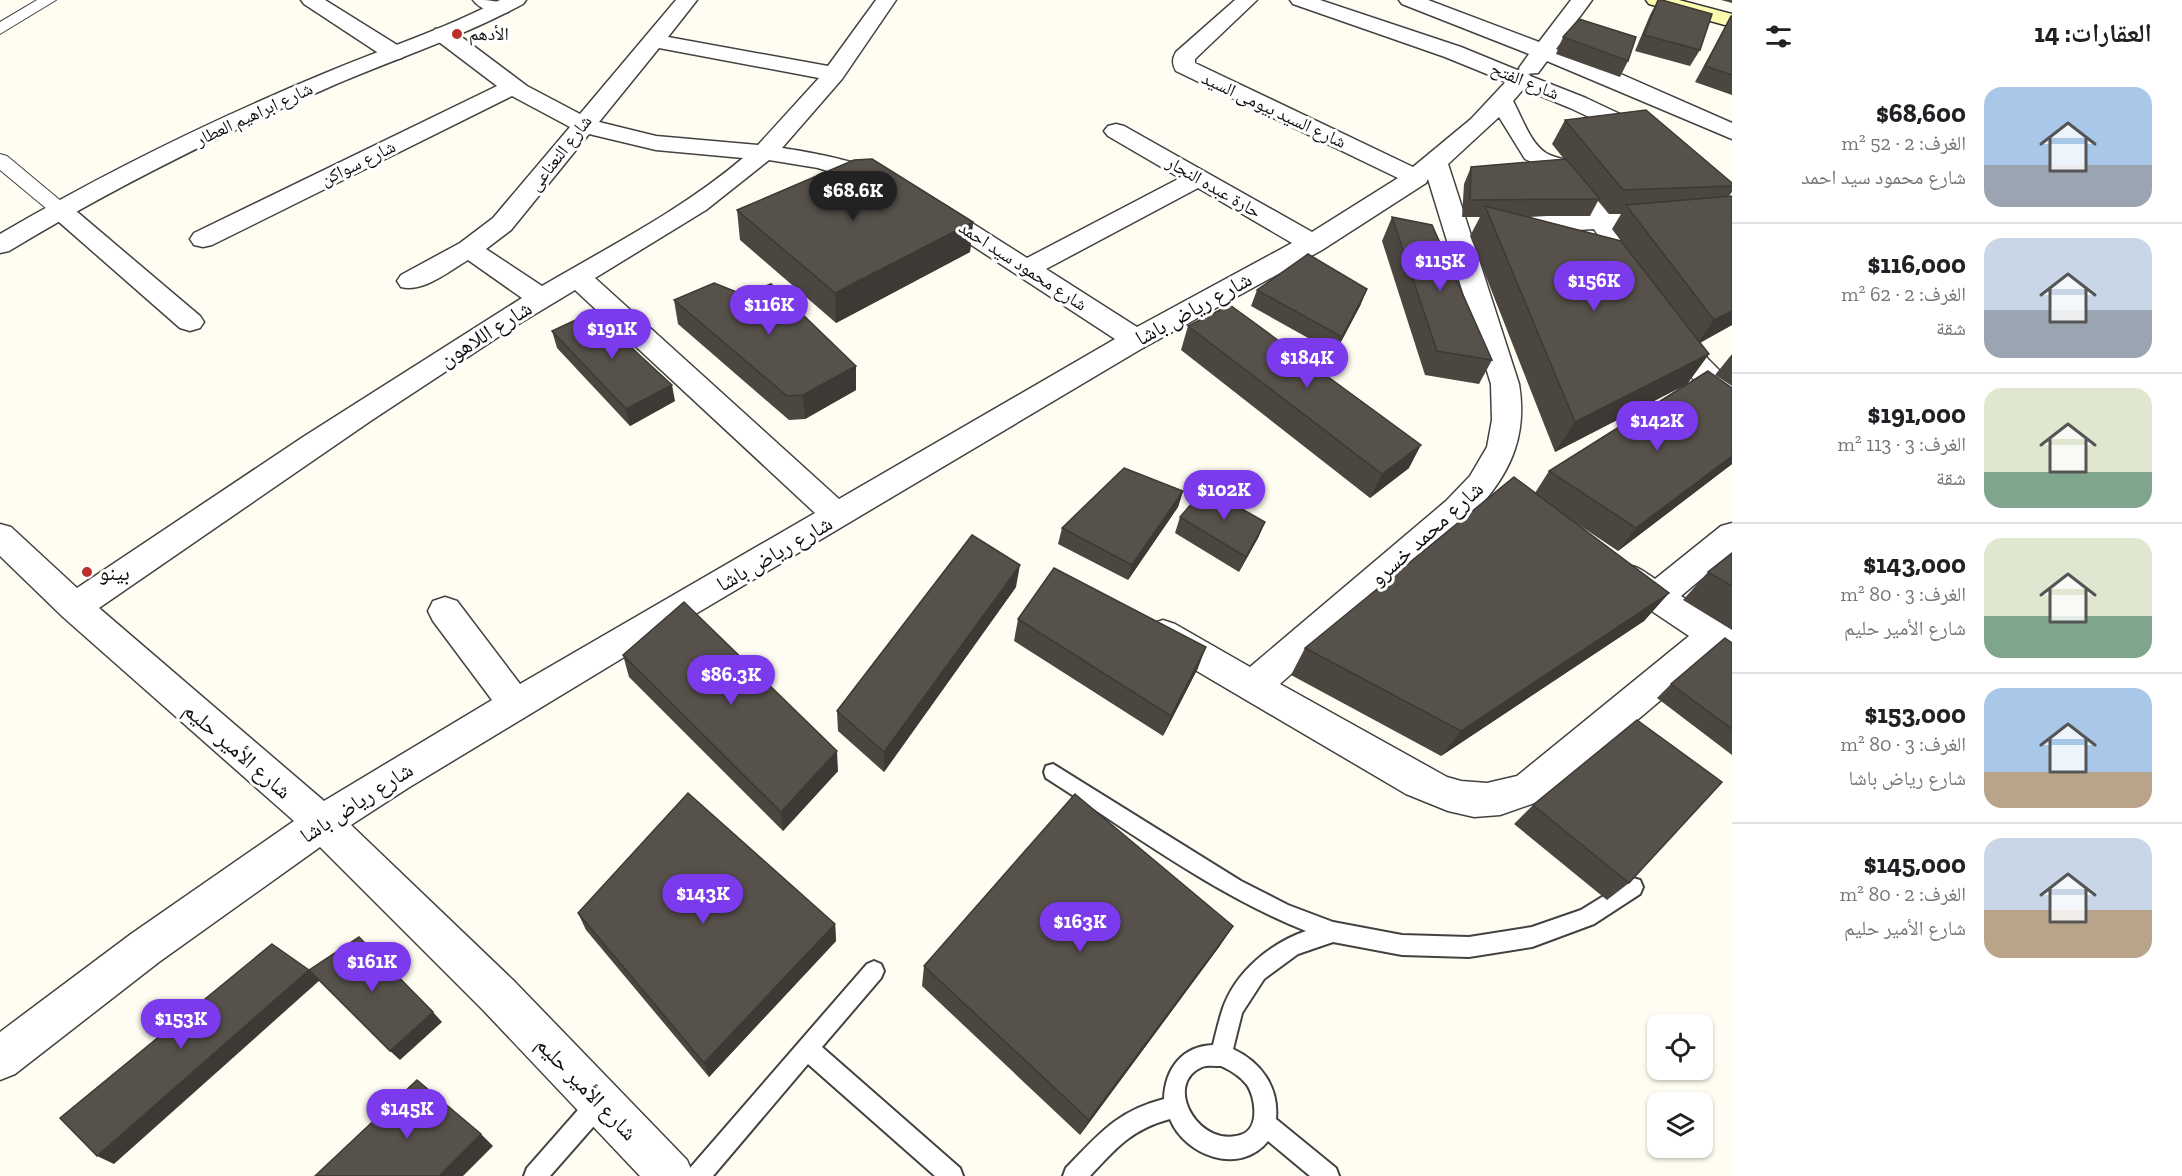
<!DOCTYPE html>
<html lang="ar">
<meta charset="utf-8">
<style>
:root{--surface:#fff;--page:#f2f2f2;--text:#202124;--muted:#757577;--line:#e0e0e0;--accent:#7c3aed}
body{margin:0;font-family:"Zilla Slab","Noto Naskh Arabic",serif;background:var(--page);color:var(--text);direction:rtl;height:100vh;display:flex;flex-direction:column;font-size:22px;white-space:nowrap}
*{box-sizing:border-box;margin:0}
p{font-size:20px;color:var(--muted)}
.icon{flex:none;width:33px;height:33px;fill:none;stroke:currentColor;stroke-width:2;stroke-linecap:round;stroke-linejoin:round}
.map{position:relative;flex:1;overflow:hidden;direction:ltr}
.side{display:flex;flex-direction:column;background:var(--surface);width:450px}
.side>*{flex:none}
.tools{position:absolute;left:1647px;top:1014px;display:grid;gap:12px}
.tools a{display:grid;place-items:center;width:66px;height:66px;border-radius:12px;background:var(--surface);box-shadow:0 2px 4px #0004;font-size:30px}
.price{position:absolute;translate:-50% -51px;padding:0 14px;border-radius:21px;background:var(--accent);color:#fff;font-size:20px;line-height:39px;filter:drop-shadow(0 2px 3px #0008)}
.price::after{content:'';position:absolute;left:50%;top:36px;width:18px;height:14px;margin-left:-9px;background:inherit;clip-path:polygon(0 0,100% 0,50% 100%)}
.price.current{background:#222;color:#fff}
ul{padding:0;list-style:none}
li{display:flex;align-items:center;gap:18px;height:150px;padding:0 30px}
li+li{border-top:2px solid var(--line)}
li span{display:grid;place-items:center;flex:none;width:168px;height:120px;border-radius:18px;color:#555}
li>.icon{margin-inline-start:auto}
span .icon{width:72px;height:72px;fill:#fffc;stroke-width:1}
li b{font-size:26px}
h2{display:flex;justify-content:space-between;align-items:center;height:72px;padding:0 30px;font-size:26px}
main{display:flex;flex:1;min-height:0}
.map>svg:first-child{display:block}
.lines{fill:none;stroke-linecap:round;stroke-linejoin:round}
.service-casing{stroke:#424242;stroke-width:4}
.pedestrian-casing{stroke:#424242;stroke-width:2}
.minor-casing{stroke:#424242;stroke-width:3}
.tertiary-casing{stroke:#424242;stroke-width:3}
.secondary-casing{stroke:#313131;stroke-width:3}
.service{fill:#fff;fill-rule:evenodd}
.pedestrian{fill:#fff;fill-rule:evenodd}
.minor{fill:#fff;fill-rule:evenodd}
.tertiary{fill:#fff;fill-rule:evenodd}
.secondary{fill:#fcfbae;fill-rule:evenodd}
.wall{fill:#4b4640;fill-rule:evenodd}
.shaded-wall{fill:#3d3934}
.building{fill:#57514b;stroke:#3d3934;stroke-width:1.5}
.poi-dot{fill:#bb302a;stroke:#fff;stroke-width:2}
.labels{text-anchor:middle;stroke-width:6;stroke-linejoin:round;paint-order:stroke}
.far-poi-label{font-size:18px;fill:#0f0f0f;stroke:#fff;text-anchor:start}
.far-street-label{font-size:18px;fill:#0f0f0f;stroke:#fff}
.street-label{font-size:22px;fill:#0f0f0f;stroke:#fff}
.poi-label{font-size:22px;fill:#0f0f0f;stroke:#fff;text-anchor:start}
</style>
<main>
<section class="side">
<h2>العقارات: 14<svg class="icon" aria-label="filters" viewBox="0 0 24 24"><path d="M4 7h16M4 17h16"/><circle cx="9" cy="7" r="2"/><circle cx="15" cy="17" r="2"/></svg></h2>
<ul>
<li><span style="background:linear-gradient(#a9c7e8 65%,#9aa5b1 0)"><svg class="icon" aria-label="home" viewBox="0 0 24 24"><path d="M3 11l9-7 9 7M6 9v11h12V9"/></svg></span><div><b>$68,600</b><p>الغرف: 2 · 52 m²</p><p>شارع محمود سيد احمد</p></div></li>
<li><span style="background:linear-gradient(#c9d6e8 60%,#9aa5b1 0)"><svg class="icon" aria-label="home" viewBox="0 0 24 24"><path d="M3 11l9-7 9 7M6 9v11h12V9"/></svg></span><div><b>$116,000</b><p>الغرف: 2 · 62 m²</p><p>شقة</p></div></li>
<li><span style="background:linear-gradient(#dfe7d0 70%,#7fa58c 0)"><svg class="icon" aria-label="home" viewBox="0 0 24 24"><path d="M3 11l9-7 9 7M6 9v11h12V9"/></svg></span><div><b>$191,000</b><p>الغرف: 3 · 113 m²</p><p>شقة</p></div></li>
<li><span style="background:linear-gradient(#dfe7d0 65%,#7fa58c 0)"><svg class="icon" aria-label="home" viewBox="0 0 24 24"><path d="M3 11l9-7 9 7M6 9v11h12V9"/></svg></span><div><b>$143,000</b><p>الغرف: 3 · 80 m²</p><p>شارع الأمير حليم</p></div></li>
<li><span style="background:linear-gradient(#a9c7e8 70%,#b9a48a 0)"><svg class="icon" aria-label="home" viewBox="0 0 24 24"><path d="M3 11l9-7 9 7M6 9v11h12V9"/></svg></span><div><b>$153,000</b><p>الغرف: 3 · 80 m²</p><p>شارع رياض باشا</p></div></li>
<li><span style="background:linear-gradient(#c9d6e8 60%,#b9a48a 0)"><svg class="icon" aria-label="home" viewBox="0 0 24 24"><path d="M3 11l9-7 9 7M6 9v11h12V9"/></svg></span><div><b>$145,000</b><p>الغرف: 2 · 80 m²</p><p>شارع الأمير حليم</p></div></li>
</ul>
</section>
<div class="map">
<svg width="1732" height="1176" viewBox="0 0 1732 1176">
<rect width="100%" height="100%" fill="#fffdf1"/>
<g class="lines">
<defs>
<g id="service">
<path d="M1053 764 1241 881 1288 905 1333 922 1402 935 1469 937 1532 927 1581 910 1633 878 1640 880 1643 887 1640 894 1594 924 1532 947 1469 957 1402 955 1333 942 1298 954 1264 979 1242 1013 1233 1049C1261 1062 1279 1087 1276 1119L1336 1168 1339 1176H1310L1268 1141C1240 1176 1185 1156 1170 1119 1132 1129 1116 1148 1090 1176H1063L1066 1168C1099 1134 1117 1111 1164 1099 1165 1069 1182 1046 1213 1045 1216 1033 1219 1020 1223 1008 1236 971 1271 943 1306 931 1213 894 1131 832 1046 778L1044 772 1046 766ZM1221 1066C1230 1070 1240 1076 1247 1085 1255 1096 1260 1127 1243 1134 1201 1151 1161 1085 1202 1067 1207 1065 1215 1066 1221 1066Z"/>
<polygon points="874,961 881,964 884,971 881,978 822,1047 960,1168 963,1176 935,1176 808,1064 713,1176 687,1176 690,1168 867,964"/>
<polygon points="600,1091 608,1094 611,1102 608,1110 550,1176 524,1176 527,1168 592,1094"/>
</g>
<g id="pedestrian">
<polygon points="37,0 56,0 0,34 0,22"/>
<polygon points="0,154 7,156 67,206 70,210 67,214 53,214 0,170"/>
</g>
<g id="minor">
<polygon points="301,0 325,0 402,48 405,53 402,58 394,60 386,58 304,4"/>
<path d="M473 0C485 0 503 0 511 8L508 12C497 15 480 10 473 0Z"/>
<path d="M676 0H697L668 37 828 66 876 0H896L842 79 782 148C804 151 883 165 894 181L891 186 882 188 818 168 769 160 706 210 595 278 839 499 1115 339 924 214 920 209 924 204 933 201 942 204 1027 258 1180 178 1108 136 1104 131 1108 126 1116 124 1124 126 1312 232 1398 178 1176 71C1172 64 1172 59 1176 52L1235 0H1257L1195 59V63L1413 167 1471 119 1513 74 1521 72 1529 74 1532 79 1513 101C1522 117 1530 143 1546 153 1556 159 1568 158 1577 166L1608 213 1629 214 1633 220 1629 226 1618 228 1651 277 1647 283 1638 286 1629 283 1594 229 1510 234 1501 232 1497 226 1501 220 1510 218 1584 214 1556 173 1525 159 1499 117 1448 164 1519 384C1527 432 1513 469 1481 505L1280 684 1447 777 1461 781 1487 783 1517 776 1689 636 1613 585 1609 576 1613 567C1631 561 1641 569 1655 579L1721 526 1732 523V553L1681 596 1732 629V661L1715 654 1543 800 1500 815 1474 817 1448 811 1406 794 1151 644 1146 634 1151 624 1163 620 1175 624 1250 667 1446 501 1470 476 1487 447 1492 420 1491 384 1428 179 1426 183 1322 250 1141 349 682 622 408 788 351 825 513 980 687 1160 694 1176H640L483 1010 320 847 159 962 15 1074 0 1080V1032L131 934 294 821 63 617 0 556V524L11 527 77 588 303 437 522 298 468 260C449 271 423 293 401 287L397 281 401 275 460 243 493 218 570 127 512 96 212 245 203 247 194 245 190 239 194 233 497 86 435 39 432 34 435 29 443 28 451 29 527 86 580 114ZM659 48 819 78 758 145 656 136 599 122ZM589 134 656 150 743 158C682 210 610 246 542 286L486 249 511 230ZM1198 188 1292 243 1137 327 1046 269ZM575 290 815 513 520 684 457 601 445 597 433 601 428 611 433 621 492 700 324 801 99 608 372 420 512 328Z"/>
<polygon points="60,202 69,205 200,316 204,322 200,328 190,331 180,328 51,215 47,210 51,205"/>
<path d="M1674 321 1684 323 1708 359 1732 383V410C1703 402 1676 355 1660 330L1664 323Z"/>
</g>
<g id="tertiary">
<path d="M500 0H526L523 4C462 37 398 58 334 85 222 134 114 187 9 251L0 253V234C104 173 212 120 323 74 382 49 443 30 500 0Z"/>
<polygon points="1290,0 1320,0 1461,47 1522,72 1519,68 1529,54 1402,4 1399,0 1428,0 1539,42 1571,0 1592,0 1556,49 1607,68 1732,123 1732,139 1547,61 1538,73 1525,74 1586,98 1656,131 1660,136 1656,141 1648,143 1640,141 1570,108 1445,57 1293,4"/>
</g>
<polygon id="secondary" points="1646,0 1679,0 1732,14 1732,27 1649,4"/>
</defs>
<!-- service casing -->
<use href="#service" class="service-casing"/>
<!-- pedestrian casing -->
<use href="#pedestrian" class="pedestrian-casing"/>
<!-- minor casing -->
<use href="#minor" class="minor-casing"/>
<!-- tertiary casing -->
<use href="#tertiary" class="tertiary-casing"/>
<!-- secondary casing -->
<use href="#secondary" class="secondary-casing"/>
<!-- service -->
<use href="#service" class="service"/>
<!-- pedestrian -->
<use href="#pedestrian" class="pedestrian"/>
<!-- minor -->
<use href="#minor" class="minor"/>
<!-- tertiary -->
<use href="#tertiary" class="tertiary"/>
<!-- secondary -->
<use href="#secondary" class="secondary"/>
</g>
<!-- wall -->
<g class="wall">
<polygon points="1658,0 1700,50 1690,66 1635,51 1650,15"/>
<polygon points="1721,0 1732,0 1732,3"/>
<polygon points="1731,16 1732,16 1732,95 1695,82"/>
<polygon points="1563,37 1628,61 1620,77 1556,54"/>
<path d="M1565 120 1732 183V192L1729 196H1732V325L1700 343 1709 354 1687 384 1732 388V464L1618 551 1570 519 1669 593 1644 621 1441 756 1291 675 1305 648 1535 493 1549 471 1685 385 1555 452 1470 236 1480 217H1462L1464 184 1471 167 1564 159 1552 144ZM1598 201 1609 214H1621L1612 229 1621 241 1526 216H1590Z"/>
<polygon points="737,210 973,222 970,252 836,323 740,240"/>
<polygon points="1392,217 1492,360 1479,384 1425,375 1382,241"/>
<polygon points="1367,289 1360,306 1335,353 1251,306 1257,290"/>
<polygon points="674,300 856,366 856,390 805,419 789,420 678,324"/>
<polygon points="1188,326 1409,468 1370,498 1181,350"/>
<polygon points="552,331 675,401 630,426 557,348"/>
<polygon points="1732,354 1732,386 1715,375"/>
<polygon points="1183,491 1178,507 1128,580 1058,544 1062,528"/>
<polygon points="1180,517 1265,522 1258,538 1239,572 1175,533"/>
<polygon points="1732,553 1732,630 1683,600 1708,572"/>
<polygon points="1016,587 884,772 838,731 837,711"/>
<polygon points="1018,619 1198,668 1163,736 1014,641"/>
<polygon points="1732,643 1732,755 1657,698 1671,684"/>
<polygon points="623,655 838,771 783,831 629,677"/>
<polygon points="1533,805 1629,883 1607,900 1514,824"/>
<polygon points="578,913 835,924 836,941 709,1077 586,930"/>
<polygon points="1233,926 1219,947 1080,1135 922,986 924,966"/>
</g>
<!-- shaded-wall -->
<g class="shaded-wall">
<polygon points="973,222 970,252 836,323 835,293"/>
<polygon points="1367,289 1360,306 1335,353 1342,337"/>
<polygon points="1732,311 1732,325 1697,344 1714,320"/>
<polygon points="1709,354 1687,384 1555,452 1575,422"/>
<polygon points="856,366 856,390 805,419 803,395"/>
<polygon points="672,385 675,401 630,426 626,409"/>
<polygon points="1421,445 1409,468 1370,498 1382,474"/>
<polygon points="1732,456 1732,464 1618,551 1636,528"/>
<polygon points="1183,491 1178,507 1128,580 1132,565"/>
<polygon points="1265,522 1258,538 1239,572 1246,557"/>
<polygon points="1020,565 1016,587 884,772 884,752"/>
<polygon points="1669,593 1644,621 1441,756 1461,731"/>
<polygon points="1206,647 1198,668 1163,736 1171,716"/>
<polygon points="837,751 838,771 783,831 781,812"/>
<polygon points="835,924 836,941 709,1077 704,1063"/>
<polygon points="1233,926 1219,947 1080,1135 1089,1120"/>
<polygon points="309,970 320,980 114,1164 97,1156"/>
<polygon points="433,1012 442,1022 400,1060 390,1051"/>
<polygon points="481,1134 493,1146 463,1176 439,1176"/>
</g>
<!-- building -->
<g class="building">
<polygon points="1658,0 1662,0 1712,14 1700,50 1644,35"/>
<polygon points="1731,16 1732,16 1732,75 1705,66"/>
<polygon points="1579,19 1636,37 1628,61 1563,37"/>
<polygon points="1646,110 1732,183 1732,186 1623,190 1565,120"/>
<polygon points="872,159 973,222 835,293 737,210 854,160"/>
<polygon points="1566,159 1600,199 1470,200 1471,167"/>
<polygon points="1732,196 1732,311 1714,320 1626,205"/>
<polygon points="1485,206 1621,241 1709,354 1575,422"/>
<polygon points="1392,217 1432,225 1492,360 1437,351"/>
<polygon points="1308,254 1367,289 1342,337 1257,290"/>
<polygon points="714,283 744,295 771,284 856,366 803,395 787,396 674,300"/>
<polygon points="1230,305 1421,445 1382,474 1188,326"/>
<polygon points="593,312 672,385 626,409 552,331"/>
<polygon points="1708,371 1732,388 1732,456 1636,528 1549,471"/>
<polygon points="1124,468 1183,491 1132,565 1062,528"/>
<polygon points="1514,477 1669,593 1461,731 1305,648"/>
<polygon points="1205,488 1265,522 1246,557 1180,517"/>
<polygon points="972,535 1020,565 884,752 837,711"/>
<polygon points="1732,553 1732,586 1708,572"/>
<polygon points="1054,568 1206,647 1171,716 1018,619"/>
<polygon points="684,602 837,751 781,812 623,655"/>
<polygon points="1725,638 1732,643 1732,729 1671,684"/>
<polygon points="1637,720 1722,782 1629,883 1533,805"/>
<polygon points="688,793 835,924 704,1063 578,913"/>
<polygon points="1075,794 1233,926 1089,1120 924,966"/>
<polygon points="359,937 433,1012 390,1051 309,970"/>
<polygon points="272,944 309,970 97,1156 60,1118"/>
<polygon points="417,1080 481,1134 439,1176 315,1176"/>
</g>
<!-- markers -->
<g class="poi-dot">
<circle cx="457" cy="34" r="6"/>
<circle cx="87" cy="572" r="6"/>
</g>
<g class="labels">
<!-- far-poi labels -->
<g class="far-poi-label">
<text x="469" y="40">الأدهم</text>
</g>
<!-- far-street labels -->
<g class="far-street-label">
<text transform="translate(1525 81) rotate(22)" y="6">شارع الفتح</text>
<text transform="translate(1274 110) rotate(25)" y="6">شارع السيد بيومى السيد</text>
<text transform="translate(254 114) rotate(-25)" y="6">شارع ابراهيم العطار</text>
<text transform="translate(560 153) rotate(-52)" y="6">شارع النعناعى</text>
<text transform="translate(358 163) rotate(-26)" y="6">شارع سواكن</text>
<text transform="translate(1214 187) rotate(30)" y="6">حارة عبده النجار</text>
<text transform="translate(1023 266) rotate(33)" y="6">شارع محمود سيد احمد</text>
</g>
<!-- street labels -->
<g class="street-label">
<text transform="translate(1193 308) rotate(-29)" y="8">شارع رياض باشا</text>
<text transform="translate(485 333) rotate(-32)" y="8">شارع اللاهون</text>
<text transform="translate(1426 533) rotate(-42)" y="8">شارع محمد خسرو</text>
<text transform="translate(774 553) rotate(-30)" y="8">شارع رياض باشا</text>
<text transform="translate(238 750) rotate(41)" y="8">شارع الأمير حليم</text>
<text transform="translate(356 802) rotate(-33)" y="8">شارع رياض باشا</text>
<text transform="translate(587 1088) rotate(46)" y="8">شارع الأمير حليم</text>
</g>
<!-- poi labels -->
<g class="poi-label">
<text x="99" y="580">بينو</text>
</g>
</g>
</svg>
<div class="tools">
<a><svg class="icon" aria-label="locate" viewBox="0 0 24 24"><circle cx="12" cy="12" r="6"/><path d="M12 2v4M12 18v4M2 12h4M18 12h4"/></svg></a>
<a><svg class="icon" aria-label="layers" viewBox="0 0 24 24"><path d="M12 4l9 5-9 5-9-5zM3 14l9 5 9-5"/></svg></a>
</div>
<b class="price current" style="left:853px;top:222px">$68.6K</b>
<b class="price" style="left:1440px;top:292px">$115K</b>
<b class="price" style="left:1594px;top:312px">$156K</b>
<b class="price" style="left:769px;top:336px">$116K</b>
<b class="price" style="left:612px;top:360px">$191K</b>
<b class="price" style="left:1307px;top:389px">$184K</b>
<b class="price" style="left:1657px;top:452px">$142K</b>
<b class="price" style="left:1224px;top:521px">$102K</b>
<b class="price" style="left:731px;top:706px">$86.3K</b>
<b class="price" style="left:703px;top:925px">$143K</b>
<b class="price" style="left:1080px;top:953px">$163K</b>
<b class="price" style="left:372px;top:993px">$161K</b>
<b class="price" style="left:181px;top:1050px">$153K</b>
<b class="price" style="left:407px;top:1140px">$145K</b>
</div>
</main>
